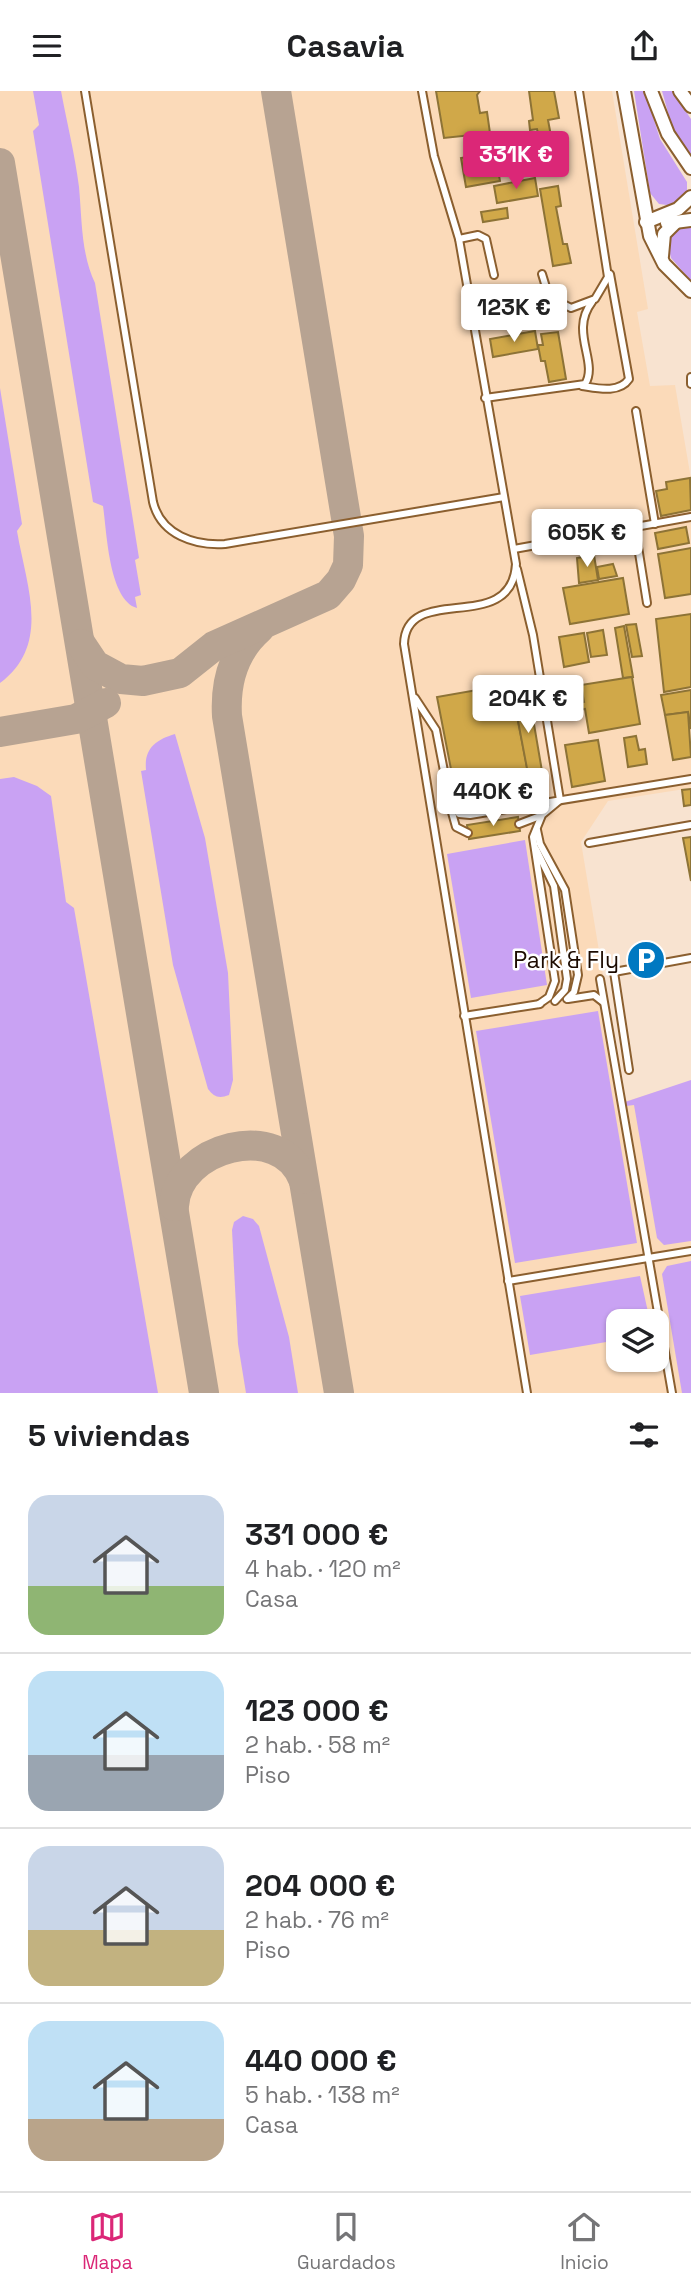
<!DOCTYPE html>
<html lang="es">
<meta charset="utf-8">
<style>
:root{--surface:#fff;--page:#f2f2f2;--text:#202124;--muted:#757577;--line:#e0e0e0;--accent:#db2777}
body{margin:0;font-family:"Space Grotesk",sans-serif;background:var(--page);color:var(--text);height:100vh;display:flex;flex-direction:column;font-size:26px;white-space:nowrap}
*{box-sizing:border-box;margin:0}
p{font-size:23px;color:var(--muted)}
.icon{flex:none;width:38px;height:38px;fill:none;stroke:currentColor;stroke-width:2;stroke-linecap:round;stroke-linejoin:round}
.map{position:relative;height:1302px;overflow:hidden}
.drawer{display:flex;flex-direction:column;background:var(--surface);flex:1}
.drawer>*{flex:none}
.fabs{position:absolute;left:606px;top:1218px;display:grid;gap:14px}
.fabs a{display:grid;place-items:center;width:63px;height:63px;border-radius:14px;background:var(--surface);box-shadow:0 2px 5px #0004;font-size:35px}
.price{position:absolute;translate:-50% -60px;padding:0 16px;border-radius:7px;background:#fff;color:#222;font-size:23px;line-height:46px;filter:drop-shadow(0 2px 4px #0008)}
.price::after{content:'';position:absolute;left:50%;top:42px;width:21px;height:16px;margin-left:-10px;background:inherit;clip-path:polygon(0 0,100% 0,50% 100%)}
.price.active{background:var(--accent);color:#fff}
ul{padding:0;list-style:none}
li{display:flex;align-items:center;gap:21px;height:175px;padding:0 28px}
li+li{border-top:2px solid var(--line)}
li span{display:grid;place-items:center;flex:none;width:196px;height:140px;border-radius:21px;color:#555}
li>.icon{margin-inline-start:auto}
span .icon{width:84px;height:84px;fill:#fffc;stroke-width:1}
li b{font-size:30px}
h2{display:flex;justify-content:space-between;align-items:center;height:84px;padding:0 28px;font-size:30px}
header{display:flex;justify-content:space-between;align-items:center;height:91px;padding:0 28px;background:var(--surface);font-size:32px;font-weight:800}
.menu{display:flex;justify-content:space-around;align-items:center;height:98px;border-top:2px solid var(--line);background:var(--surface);font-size:19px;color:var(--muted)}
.menu a{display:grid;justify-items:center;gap:4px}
.menu .active{color:var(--accent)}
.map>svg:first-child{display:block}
.built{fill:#fbdab9;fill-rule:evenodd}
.green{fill:#c9a2f3}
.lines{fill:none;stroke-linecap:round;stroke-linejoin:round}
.taxiway{stroke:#b7a392;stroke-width:30}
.building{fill:#d0a849;stroke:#8d7336;stroke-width:2}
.lane-casing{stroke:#8b5f2f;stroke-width:10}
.street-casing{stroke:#8b5f2f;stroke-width:16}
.lane{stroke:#fff;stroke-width:6}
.street{stroke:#fff;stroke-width:12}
.labels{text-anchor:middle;stroke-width:5;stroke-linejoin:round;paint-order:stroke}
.poi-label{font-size:23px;fill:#1c0b00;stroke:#fff;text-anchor:end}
</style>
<header><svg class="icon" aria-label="menu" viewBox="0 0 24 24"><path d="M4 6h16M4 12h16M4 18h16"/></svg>Casavia<svg class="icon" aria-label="share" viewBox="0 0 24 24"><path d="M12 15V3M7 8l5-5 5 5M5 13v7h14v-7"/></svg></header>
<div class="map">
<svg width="691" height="1302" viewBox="0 0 691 1302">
<rect width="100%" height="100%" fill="#f8e3d0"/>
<!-- built -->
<path class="built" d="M0 0H612L648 218 637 221 650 295 675 294 691 388V697L608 710 581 751 624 1011 691 990V1302H0ZM618 1230H656V1269H618Z"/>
<!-- green -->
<g class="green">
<path d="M33 0H61C67 32 75 64 79 96 82 128 81 163 95 192L139 467 135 469 141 504 135 506 137 517C109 509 107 442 103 415L93 411 33 40 39 34Z"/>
<polygon points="634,0 645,0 660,48 687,91 687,103 675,115 659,113 650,102"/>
<polygon points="662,0 672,0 691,28 691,67 672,36"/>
<polygon points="691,134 691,190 671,167 667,150 674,139"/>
<path d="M0 297 22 433 17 440C26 494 52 553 0 592Z"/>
<path d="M175 643 205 747 228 882 233 989 229 1004C219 1008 214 1006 208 998L173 874 141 680 146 679C144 658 155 649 175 643Z"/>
<polygon points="14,686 37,695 51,705 66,811 74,817 158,1302 0,1302 0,688"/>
<polygon points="525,749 547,894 471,907 447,763"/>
<polygon points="598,920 637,1152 515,1172 476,940"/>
<polygon points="691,989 691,1150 664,1154 657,1147 634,1014 626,1015 625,1011"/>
<polygon points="243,1125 253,1128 259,1135 289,1246 298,1302 246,1302 238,1253 232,1139 234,1131"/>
<polygon points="691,1170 691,1302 682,1302 662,1183 667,1175"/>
<polygon points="640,1185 650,1230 618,1230 618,1249 530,1264 520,1205"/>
</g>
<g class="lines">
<!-- taxiway -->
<g class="taxiway">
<polyline points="0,72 204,1302"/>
<path d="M259 538C233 561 225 591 227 625L339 1302"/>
<polyline points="81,553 95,574 121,588 143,590 180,582 214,555 328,504 341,489 348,474 349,445 276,0"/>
<polyline points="0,641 76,628 106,612"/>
<path d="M174 1115C177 1056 280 1028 303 1088"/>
</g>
</g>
<!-- building -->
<g class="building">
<polygon points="436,0 480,0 477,4 480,22 487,21 490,42 444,47"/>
<polygon points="529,0 554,0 559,27 548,29 551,45 539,47 537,38 530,39 529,30 533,29"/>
<polygon points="495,61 500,90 466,96 461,67"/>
<polygon points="535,87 538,105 497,112 494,95"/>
<polygon points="558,95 561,115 556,116 563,153 567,153 571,172 553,175 540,98"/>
<polygon points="507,117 508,127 483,131 481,121"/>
<polygon points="535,240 538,258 493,266 490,248"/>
<polygon points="558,241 566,288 549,291 545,270 541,270 538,254 543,254 541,243"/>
<polygon points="690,387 691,419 661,425 656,400 667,398 666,391"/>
<polygon points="686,436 689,452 658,458 655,442"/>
<polygon points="691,457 691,503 665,507 658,463"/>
<polygon points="594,464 598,489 579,492 577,467"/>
<polygon points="613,473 617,485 599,488 597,476"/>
<polygon points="623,487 629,523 570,533 563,497"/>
<polygon points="691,523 691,596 664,601 656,528"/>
<polygon points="636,533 642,565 632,566 626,534"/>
<polygon points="624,535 633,586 623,587 615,537"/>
<polygon points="603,539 607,564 591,566 587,542"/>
<polygon points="584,542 589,571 564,576 559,546"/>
<polygon points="632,586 640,633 589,642 585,618 578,619 577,612 584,611 581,594"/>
<polygon points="511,593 530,692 456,704 437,606"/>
<polygon points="511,593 515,593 517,606 529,604 543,686 529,688"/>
<polygon points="691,599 691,638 688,621 665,624 661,604"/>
<polygon points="688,621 691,666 673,669 665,624"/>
<polygon points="636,645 639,659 645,658 647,673 628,676 624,647"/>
<polygon points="598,649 605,690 572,696 565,654"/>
<polygon points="691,698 691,714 684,715 682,699"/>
<polygon points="518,726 520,740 469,748 467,734"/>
<polygon points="691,746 691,790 683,747"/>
</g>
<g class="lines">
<defs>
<g id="lane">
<path d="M85 0 153 411C161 444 195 455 225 453L504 406"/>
<path d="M422 0 434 65 459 148 516 473C512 546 406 490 404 553L527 1302"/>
<polyline points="459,148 478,144 486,148 494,184"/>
<polyline points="542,183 549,206 571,217 595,208 608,186 579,0"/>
<polyline points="691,286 691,293"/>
<path d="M582 295C596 297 619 303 629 288L610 183"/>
<path d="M485 307 585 293C599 271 569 241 592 211"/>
<polyline points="636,320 655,433"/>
<polyline points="635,437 647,512"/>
<polyline points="514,458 691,426"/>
<polyline points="517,478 533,544 560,709 542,724 533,746 555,890 549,906 539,913"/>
<polyline points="415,607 436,639 450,711 459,723 470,724 691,688"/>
<polyline points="451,718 456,736 468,742"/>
<polyline points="519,733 540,725"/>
<polyline points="537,739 540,753 565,799 578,884 574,901 567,908"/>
<polyline points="589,752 691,734"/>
<polyline points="536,758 554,795 567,888 565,899 555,910"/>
<polyline points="600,888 672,1302"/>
<polyline points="568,908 594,904 603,911"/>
<polyline points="464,925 540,913"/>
<polyline points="629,979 614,881 691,867"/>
<polyline points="508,1190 691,1160"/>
</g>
<g id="street">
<polyline points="624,0 650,145 664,173 691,200"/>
<polyline points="651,0 668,43 691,77"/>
<polyline points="680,0 691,15"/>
<polyline points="646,131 678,118 691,106"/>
<polyline points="667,132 691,129"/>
<polyline points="662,165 664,143 675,132"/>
</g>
</defs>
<!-- lane casing -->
<use href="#lane" class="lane-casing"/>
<!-- street casing -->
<use href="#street" class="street-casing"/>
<!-- lane -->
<use href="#lane" class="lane"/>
<!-- street -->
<use href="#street" class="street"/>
</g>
<!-- icons -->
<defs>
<symbol id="parking-disc" viewBox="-11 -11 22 22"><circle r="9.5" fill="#0078c1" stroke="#fff"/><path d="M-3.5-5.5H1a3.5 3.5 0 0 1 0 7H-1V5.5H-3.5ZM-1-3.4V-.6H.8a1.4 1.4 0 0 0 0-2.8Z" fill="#fff"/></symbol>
</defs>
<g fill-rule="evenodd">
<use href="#parking-disc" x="624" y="847" width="44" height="44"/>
</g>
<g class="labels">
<!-- poi labels -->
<g class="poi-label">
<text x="619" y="877">Park &amp; Fly</text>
</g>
</g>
</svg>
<div class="fabs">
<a><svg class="icon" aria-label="layers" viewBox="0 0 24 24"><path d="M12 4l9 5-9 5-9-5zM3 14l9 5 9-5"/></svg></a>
</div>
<b class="price active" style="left:516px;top:100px">331K €</b>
<b class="price" style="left:514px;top:253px">123K €</b>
<b class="price" style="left:587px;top:478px">605K €</b>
<b class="price" style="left:528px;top:644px">204K €</b>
<b class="price" style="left:493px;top:737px">440K €</b>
</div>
<section class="drawer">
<h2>5 viviendas<svg class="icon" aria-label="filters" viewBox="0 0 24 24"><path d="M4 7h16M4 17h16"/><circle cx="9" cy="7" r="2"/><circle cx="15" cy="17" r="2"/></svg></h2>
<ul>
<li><span style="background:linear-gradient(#c9d6e8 65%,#8fb573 0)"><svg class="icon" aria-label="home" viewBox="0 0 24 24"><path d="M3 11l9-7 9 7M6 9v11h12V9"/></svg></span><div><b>331 000 €</b><p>4 hab. · 120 m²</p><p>Casa</p></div></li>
<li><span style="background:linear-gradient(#bfe0f5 60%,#9aa5b1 0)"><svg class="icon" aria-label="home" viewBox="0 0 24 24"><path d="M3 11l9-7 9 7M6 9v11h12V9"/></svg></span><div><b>123 000 €</b><p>2 hab. · 58 m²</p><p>Piso</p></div></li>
<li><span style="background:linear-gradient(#c9d6e8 60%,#c2b280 0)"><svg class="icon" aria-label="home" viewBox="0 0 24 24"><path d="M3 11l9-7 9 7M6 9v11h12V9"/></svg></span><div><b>204 000 €</b><p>2 hab. · 76 m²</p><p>Piso</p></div></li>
<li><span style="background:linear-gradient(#bfe0f5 70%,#b9a48a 0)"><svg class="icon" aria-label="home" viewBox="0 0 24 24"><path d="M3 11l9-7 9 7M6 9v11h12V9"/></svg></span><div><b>440 000 €</b><p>5 hab. · 138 m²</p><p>Casa</p></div></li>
</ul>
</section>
<nav class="menu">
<a class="active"><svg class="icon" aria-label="map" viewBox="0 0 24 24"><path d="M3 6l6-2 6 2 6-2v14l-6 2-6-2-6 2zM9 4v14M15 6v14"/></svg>Mapa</a>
<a><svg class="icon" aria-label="saved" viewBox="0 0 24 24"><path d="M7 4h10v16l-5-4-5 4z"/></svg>Guardados</a>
<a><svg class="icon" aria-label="home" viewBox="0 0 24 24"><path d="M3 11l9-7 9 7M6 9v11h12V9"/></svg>Inicio</a>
</nav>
